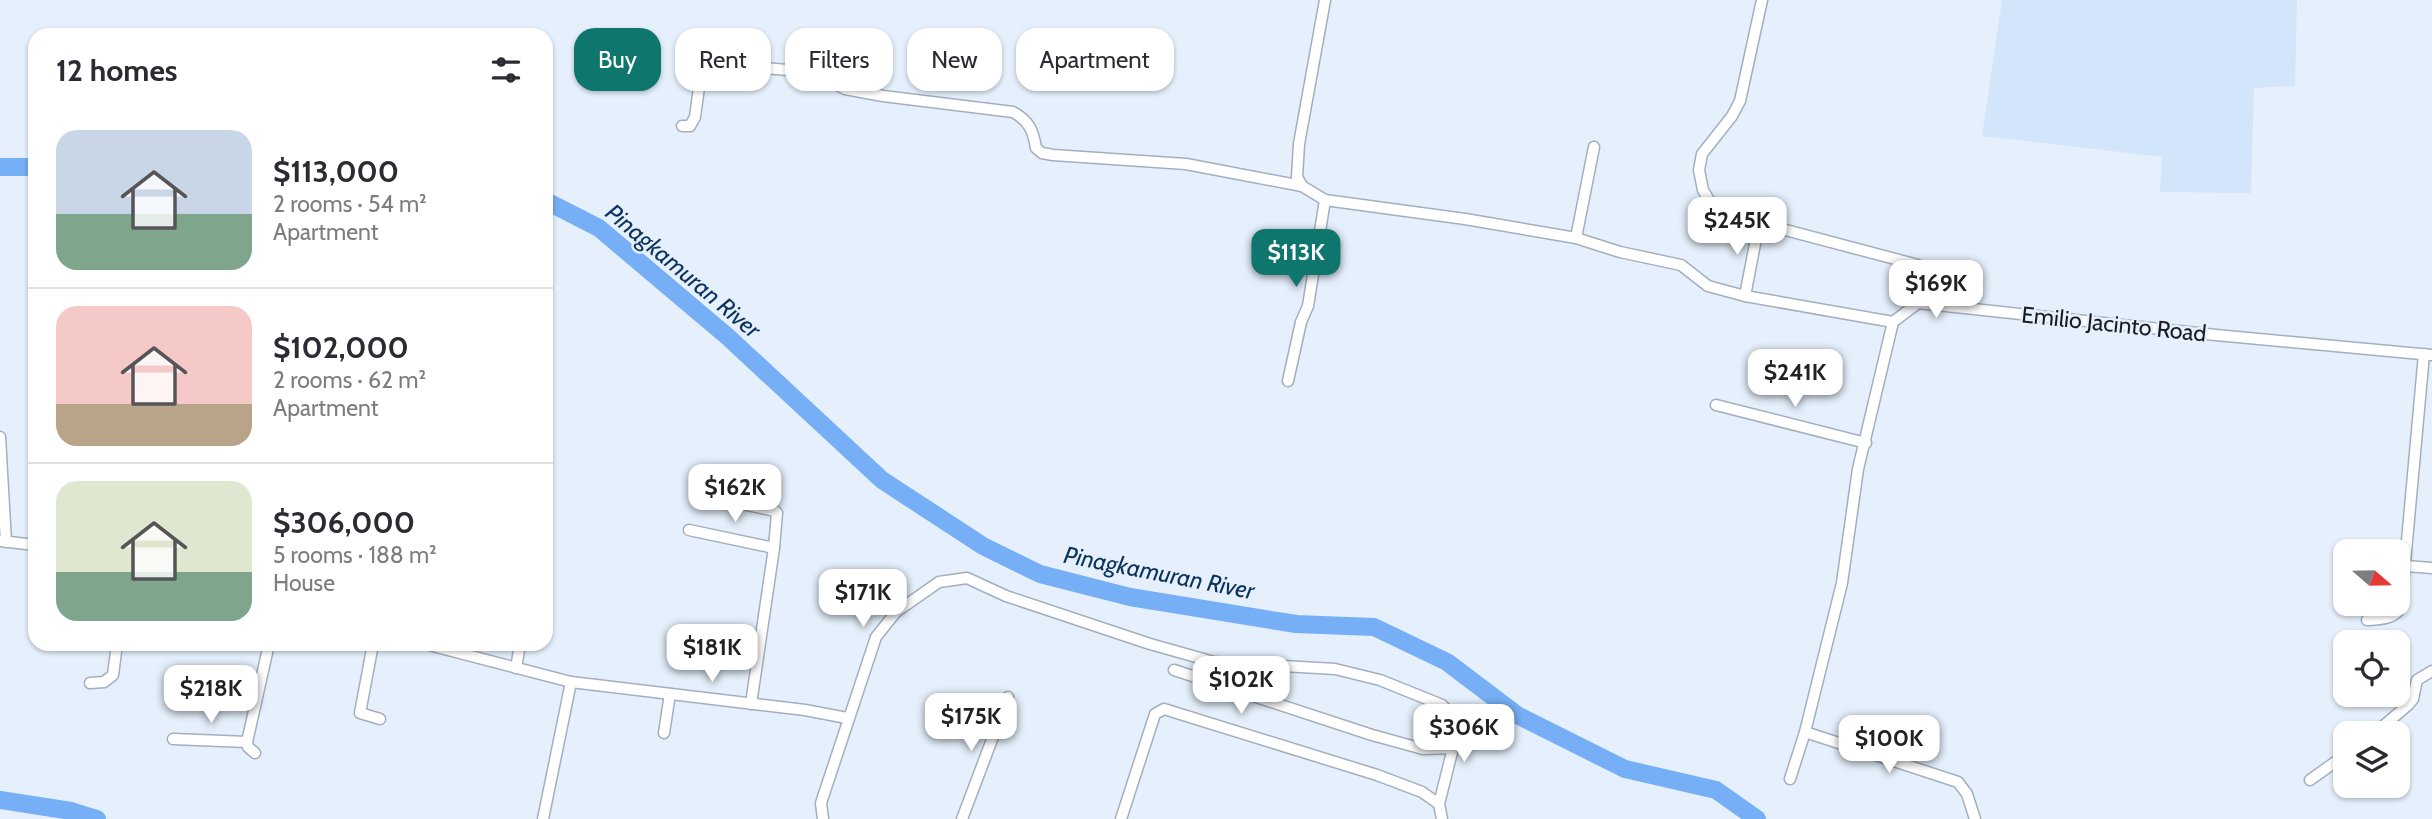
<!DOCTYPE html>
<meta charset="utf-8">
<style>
:root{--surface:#fff;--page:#f7f7f7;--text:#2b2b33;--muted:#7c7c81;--line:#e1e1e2;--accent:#0f766e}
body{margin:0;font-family:Cabin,sans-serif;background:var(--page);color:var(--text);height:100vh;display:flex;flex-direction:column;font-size:26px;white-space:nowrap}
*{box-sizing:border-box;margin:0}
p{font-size:23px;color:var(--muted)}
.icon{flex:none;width:38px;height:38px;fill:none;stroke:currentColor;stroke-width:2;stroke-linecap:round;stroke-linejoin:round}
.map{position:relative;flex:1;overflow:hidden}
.panel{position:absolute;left:28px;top:28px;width:525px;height:623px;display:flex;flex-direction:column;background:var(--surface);border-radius:21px;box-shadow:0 2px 5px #0004}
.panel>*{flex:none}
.banner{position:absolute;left:574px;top:28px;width:665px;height:63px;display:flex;gap:14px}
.needle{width:46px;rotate:110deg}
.buttons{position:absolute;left:2333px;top:539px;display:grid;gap:14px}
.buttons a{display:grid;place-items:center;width:77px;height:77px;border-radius:14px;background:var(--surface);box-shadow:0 2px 5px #0004;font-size:35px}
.price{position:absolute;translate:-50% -60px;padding:0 16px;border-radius:14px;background:#fff;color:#222;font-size:23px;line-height:46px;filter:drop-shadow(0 2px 4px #0008)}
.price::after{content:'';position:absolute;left:50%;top:42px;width:21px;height:16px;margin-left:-10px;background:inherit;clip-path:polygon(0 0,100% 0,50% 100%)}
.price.on{background:var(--accent);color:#fff}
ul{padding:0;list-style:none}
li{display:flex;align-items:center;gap:21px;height:175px;padding:0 28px}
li+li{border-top:2px solid var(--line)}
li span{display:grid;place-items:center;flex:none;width:196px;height:140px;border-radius:21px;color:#555}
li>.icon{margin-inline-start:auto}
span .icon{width:84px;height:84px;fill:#fffc;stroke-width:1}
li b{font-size:30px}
h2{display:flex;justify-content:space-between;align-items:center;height:84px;padding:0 28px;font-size:30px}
.tag{padding:0 24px;border-radius:21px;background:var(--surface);box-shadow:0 2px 5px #0004;font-size:24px;line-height:63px}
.tag.on{background:var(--accent);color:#fff}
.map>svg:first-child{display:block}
.built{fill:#d3e5fb}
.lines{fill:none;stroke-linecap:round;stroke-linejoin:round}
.river{stroke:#76aff5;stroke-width:18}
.minor-casing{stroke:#a3afbe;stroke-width:13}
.minor{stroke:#fff;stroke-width:10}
.labels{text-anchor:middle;stroke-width:5;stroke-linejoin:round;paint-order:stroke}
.street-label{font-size:23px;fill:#171b21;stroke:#e5f0fc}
.water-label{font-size:24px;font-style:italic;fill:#0a325d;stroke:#e5f0fc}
</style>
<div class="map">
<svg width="2432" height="819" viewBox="0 0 2432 819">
<rect width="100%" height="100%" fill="#e5f0fc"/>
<!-- built -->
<polygon class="built" points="2002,0 2297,0 2295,86 2254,88 2251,193 2160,192 2162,157 1982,136"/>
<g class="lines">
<!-- river -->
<g class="river">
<polyline points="0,167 35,167"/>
<polyline points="546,201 599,228 728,337 882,480 983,546 1040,574 1130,597 1296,624 1374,627 1447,662 1517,715 1625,769 1716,790 1757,819"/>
<polyline points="0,800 71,811 97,819"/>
</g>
<defs>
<g id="minor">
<polyline points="1325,0 1299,144 1297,177 1302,186 1325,200 1465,219 1576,238 1620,252 1681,265 1708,286 1745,296 1893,322"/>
<polyline points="1762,0 1740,101 1732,116 1702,154 1699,170 1703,190 1709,200 1720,209 1759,223 1918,265 1921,272 1918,303"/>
<path d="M682 126H690L695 117 700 80 704 74 718 64 810 72 845 89 883 96 1013 112C1029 121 1033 130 1036 148L1042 153 1053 155 1186 164 1302 186"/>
<polyline points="1576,238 1594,147"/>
<polyline points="1745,296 1759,223"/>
<polyline points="1288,381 1301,322 1308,306 1325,200"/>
<polyline points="1716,405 1866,443"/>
<polyline points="0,437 6,542"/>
<polyline points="724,500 775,511 777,513 774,548 751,704"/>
<polyline points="689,530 774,548"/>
<polyline points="1,541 35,545"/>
<polyline points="2406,566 2432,568"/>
<path d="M2367 620C2380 619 2394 620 2401 607L2424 354"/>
<polyline points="373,644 360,713 380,719"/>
<polyline points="425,644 571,682 805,710 847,718"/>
<polyline points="516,668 520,644"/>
<polyline points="1174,670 1372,735 1423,749 1453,748"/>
<polyline points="90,683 104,682 113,675 117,644"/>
<polyline points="1805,732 1958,782 1967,794 1975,819"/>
<polyline points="664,733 670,694"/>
<polyline points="2375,733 2408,705 2413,699 2417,680 2432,671"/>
<polyline points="173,739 247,742"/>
<polyline points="255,753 248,747 247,742 269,644"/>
<polyline points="1790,779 1805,732 1842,583 1858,469 1893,322 1918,303 2216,335 2432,355"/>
<polyline points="2310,780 2345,755"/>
<polyline points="543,819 571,682"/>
<polyline points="823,819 821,803 876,637 896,612 939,582 967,578 1006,596 1150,644 1214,662 1335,669 1380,680 1442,705 1452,715 1455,729 1453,748 1439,804 1442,819"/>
<polyline points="962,819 1008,697"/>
<polyline points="1121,819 1155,714 1164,709 1377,775 1422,792 1439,804"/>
</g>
</defs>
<!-- minor casing -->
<use href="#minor" class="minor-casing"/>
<!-- minor -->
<use href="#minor" class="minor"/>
</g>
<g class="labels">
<!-- street labels -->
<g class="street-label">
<text transform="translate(2114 324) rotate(6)" y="8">Emilio Jacinto Road</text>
</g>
<!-- water labels -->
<g class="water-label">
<text transform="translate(683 271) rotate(40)" y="8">Pinagkamuran River</text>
<text transform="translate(1159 573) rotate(11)" y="8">Pinagkamuran River</text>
</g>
</g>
</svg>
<div class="buttons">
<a><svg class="needle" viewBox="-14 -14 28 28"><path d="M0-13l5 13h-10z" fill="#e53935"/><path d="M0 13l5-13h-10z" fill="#7c7c81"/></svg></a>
<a><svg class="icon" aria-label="locate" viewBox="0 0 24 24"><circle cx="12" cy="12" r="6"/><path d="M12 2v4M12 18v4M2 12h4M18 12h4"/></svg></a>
<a><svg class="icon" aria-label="layers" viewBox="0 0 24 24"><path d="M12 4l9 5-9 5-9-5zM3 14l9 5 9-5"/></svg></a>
</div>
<b class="price" style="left:1737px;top:257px">$245K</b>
<b class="price on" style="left:1296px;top:289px">$113K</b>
<b class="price" style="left:1936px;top:320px">$169K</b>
<b class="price" style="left:1795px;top:409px">$241K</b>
<b class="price" style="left:735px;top:524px">$162K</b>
<b class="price" style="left:863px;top:629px">$171K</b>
<b class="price" style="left:712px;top:684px">$181K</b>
<b class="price" style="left:1241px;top:716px">$102K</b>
<b class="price" style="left:211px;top:725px">$218K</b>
<b class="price" style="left:971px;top:753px">$175K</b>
<b class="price" style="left:1464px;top:764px">$306K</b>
<b class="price" style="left:1889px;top:775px">$100K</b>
<div class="banner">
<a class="tag on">Buy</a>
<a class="tag">Rent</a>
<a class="tag">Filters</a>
<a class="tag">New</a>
<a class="tag">Apartment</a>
</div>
<section class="panel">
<h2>12 homes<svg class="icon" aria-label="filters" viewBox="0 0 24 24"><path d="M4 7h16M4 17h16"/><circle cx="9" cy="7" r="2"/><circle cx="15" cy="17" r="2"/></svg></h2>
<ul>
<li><span style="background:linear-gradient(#c9d6e8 60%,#7fa58c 0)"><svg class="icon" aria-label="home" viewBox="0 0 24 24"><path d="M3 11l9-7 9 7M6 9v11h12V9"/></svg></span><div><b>$113,000</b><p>2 rooms · 54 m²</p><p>Apartment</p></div></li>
<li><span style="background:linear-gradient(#f6c9c9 70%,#b9a48a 0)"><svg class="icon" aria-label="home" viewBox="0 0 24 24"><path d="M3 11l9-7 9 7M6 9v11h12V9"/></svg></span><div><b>$102,000</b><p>2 rooms · 62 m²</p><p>Apartment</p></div></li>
<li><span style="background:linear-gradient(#dfe7d0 65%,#7fa58c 0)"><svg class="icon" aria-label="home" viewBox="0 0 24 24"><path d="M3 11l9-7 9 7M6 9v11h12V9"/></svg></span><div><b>$306,000</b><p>5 rooms · 188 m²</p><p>House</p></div></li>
</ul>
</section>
</div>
